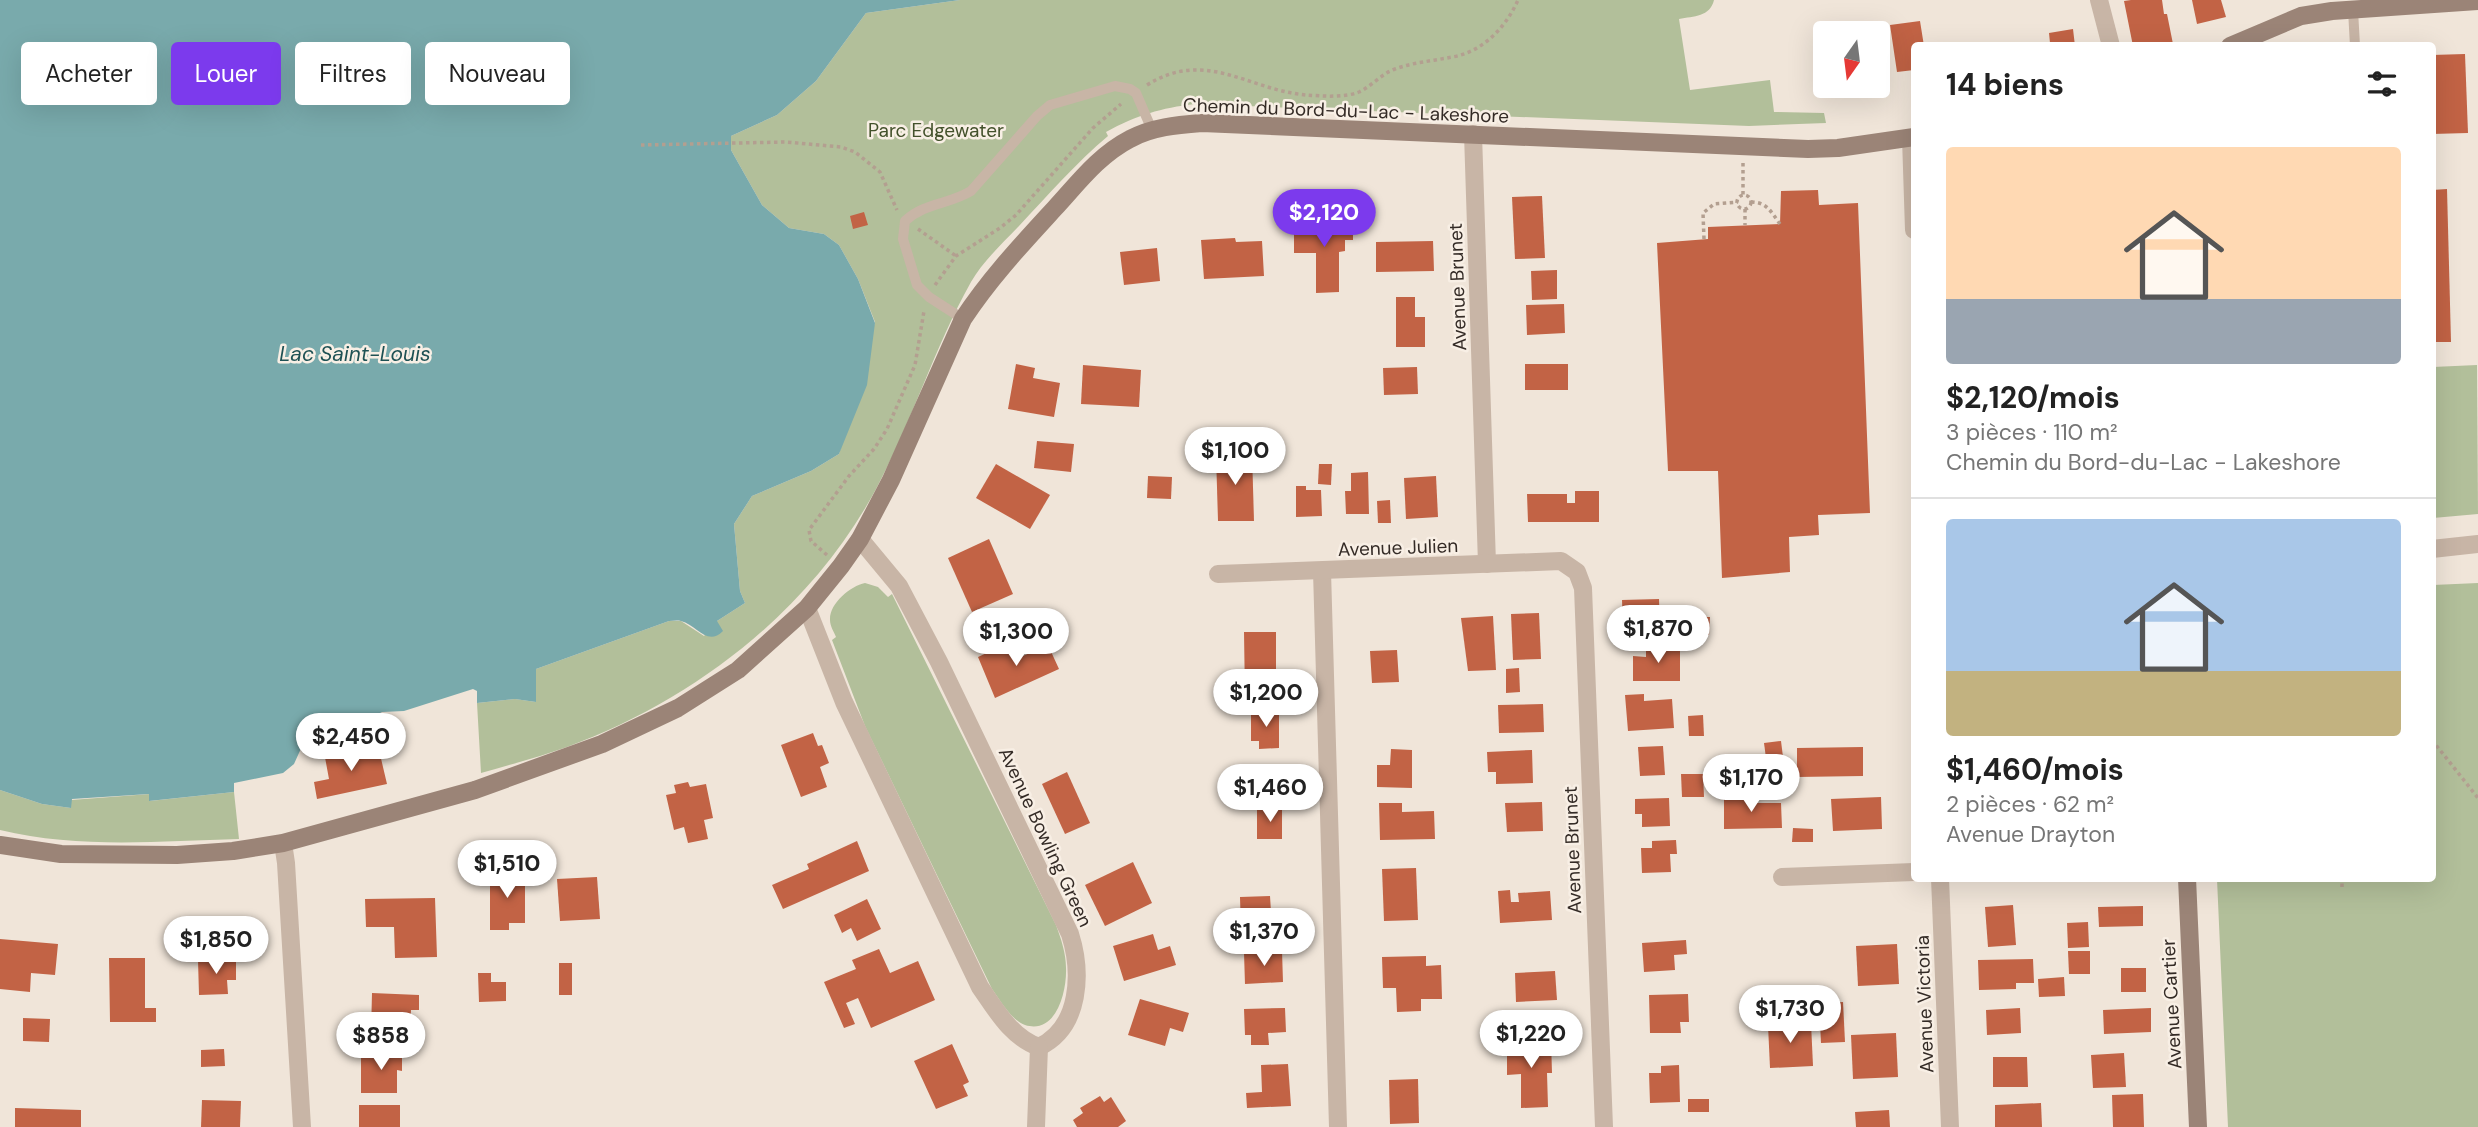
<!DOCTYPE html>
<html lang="fr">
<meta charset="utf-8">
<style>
:root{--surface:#fff;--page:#f6f6f6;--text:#222;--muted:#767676;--line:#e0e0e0;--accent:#7c3aed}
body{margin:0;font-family:"DM Sans",sans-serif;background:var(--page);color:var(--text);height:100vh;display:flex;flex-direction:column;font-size:26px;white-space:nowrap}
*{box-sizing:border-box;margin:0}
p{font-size:23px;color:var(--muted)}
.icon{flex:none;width:38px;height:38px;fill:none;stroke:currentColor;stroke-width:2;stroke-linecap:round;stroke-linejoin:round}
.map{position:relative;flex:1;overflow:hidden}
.sheet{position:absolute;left:1911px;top:42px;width:525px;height:840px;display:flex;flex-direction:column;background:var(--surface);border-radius:7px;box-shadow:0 7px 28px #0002}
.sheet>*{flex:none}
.hud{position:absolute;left:21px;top:42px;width:665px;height:63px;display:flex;gap:14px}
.needle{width:46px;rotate:194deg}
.fabs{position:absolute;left:1813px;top:21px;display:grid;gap:14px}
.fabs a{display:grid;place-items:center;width:77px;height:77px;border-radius:7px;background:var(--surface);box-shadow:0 7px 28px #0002;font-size:35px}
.price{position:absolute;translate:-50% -60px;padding:0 16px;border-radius:24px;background:#fff;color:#222;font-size:23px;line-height:46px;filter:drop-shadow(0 2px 4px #0008)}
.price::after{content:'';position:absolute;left:50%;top:42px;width:21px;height:16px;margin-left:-10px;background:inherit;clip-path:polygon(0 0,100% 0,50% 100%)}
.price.active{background:var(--accent);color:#fff}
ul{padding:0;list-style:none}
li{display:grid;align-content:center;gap:14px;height:371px;padding:0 35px}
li+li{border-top:2px solid var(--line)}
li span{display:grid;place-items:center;height:217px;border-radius:7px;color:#555}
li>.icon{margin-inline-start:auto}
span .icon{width:126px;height:126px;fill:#fffc;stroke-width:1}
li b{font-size:30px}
h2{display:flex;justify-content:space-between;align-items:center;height:84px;padding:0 35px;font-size:30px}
.tag{padding:0 24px;border-radius:7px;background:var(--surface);box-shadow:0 7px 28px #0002;font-size:24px;line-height:63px}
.tag.active{background:var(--accent);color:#fff}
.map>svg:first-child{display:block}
.green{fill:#b2bf9a}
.water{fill:#79aaac}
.building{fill:#c26345}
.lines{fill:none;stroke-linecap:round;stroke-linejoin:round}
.path{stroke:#b39f90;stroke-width:3.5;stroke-dasharray:3.5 3.5;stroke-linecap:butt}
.lane{stroke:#c8b5a6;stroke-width:10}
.street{stroke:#c8b5a6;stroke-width:18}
.secondary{stroke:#9b8477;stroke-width:18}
.labels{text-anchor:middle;stroke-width:5;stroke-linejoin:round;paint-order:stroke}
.street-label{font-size:19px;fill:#342b26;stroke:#f8efe5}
.park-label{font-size:19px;fill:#43512b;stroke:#f8efe5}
.water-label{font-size:21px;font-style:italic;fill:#1e5154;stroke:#f8efe5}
</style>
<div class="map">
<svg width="2478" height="1127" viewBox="0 0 2478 1127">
<rect width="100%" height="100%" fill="#f0e5d9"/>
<!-- green -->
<g class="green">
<path d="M960 0H1714C1710 17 1694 16 1679 19L1690 90 1770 80 1774 112 1824 113 1826 123 1749 126 1195 104C1161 108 1137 115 1106 132L1108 136C1076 163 1048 195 1019 226 1003 243 983 261 971 282 934 348 912 422 876 489 811 610 695 700 567 747 539 757 509 765 481 773L477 703 515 699 536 702V669L669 621H681L704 636 717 621 745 603 740 591 734 524 752 496 811 471 839 454 875 322 858 279 839 245 824 234 789 228 762 205 731 150V136L777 115 816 81 866 13Z"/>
<polygon points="2477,365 2478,514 2433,518 2433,367"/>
<path d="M865 583 878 587 888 597 892 594 1056 925C1061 939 1066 953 1066 968 1067 990 1057 1035 1025 1025 1011 1020 1000 1000 992 989L865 726 832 640 836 637C834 632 830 626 830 620 829 604 850 586 865 583Z"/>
<polygon points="2478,583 2478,1127 2228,1127 2217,879 2432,878 2433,585"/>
<path d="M0 790 42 804 71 808V800L150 794V801L234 792 239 839C159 841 78 849 0 830Z"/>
</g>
<!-- water -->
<path class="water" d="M0 0H960L866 13 816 81 777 115 731 136V150L762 205 789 228 824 234 839 245 858 279 875 323 867 385 839 454 811 471 752 496 734 524 740 591 745 603 717 621 723 631C707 647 697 625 681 621 677 620 673 621 669 621L536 669V702L515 699 477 703V691L473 689 404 711 382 712 358 725 303 744 294 764 283 773 234 783V792L149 801V794L72 799 71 808 42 804 0 790Z"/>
<!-- building -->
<g class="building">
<polygon points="2131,0 2162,0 2164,14 2167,14 2173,44 2133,46 2124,1"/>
<polygon points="2192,0 2221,0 2226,17 2197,24"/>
<polygon points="1920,21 1924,46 1914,46 1914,70 1897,72 1890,25"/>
<polygon points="2073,29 2075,46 2042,46 2050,43 2049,33"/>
<polygon points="2465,54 2468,133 2432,134 2432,55"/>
<polygon points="2447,189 2451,342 2432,342 2432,190"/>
<polygon points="1818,190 1819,205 1858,203 1870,513 1818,515 1819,535 1789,537 1790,572 1722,578 1718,471 1668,471 1657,243 1708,239 1708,227 1780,224 1781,191"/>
<polygon points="1542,196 1545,258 1515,259 1512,197"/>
<polygon points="864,212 868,225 853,229 850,216"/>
<polygon points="1294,221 1353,221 1353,240 1345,240 1345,251 1339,252 1339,292 1316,293 1316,253 1294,253"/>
<polygon points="1235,238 1236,242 1262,241 1264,276 1204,279 1201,240"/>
<polygon points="1433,241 1434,271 1376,272 1376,242"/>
<polygon points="1157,248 1160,281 1124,285 1120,252"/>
<polygon points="1557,270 1557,299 1532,300 1531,271"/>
<polygon points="1396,297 1415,297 1415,317 1425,317 1425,347 1396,347"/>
<polygon points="1564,304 1565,333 1527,335 1526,305"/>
<polygon points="1016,364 1035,368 1033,378 1060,383 1054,417 1008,409"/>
<rect x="1525" y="364" width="43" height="26"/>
<polygon points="1083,365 1141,370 1139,407 1081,404"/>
<polygon points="1417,367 1418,394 1384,395 1383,368"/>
<polygon points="1037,441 1074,444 1071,472 1034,468"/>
<polygon points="1252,453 1254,521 1218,521 1216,454"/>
<polygon points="996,464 1050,495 1030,529 976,498"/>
<polygon points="1319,464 1332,464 1331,485 1318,484"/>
<polygon points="1368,472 1369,514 1346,514 1345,491 1351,491 1351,473"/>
<polygon points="1148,476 1172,477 1171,499 1147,498"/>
<polygon points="1436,476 1438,517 1406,519 1404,478"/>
<polygon points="1296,486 1306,486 1306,490 1321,490 1322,516 1296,517"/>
<polygon points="1575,491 1599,491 1599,522 1528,522 1527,494 1567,494 1567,503 1575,503"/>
<polygon points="1390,500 1391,523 1378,523 1377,501"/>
<polygon points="989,539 1013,594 972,612 948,558"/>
<polygon points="1659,599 1660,631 1623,632 1622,600"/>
<polygon points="1539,613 1541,659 1513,660 1511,614"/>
<polygon points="1493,616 1496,670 1468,671 1461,618"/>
<polygon points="1689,617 1710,617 1709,635 1689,634"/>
<polygon points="1244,632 1276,632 1276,676 1267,676 1267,698 1245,698"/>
<polygon points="1008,643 1016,659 1048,645 1059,669 995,698 978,657"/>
<polygon points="1646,646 1680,647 1680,681 1633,681 1633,656 1646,657"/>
<polygon points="1397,650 1399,682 1372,683 1370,651"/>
<polygon points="1519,668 1520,692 1506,693 1506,669"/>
<polygon points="1644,694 1644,701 1672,699 1674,728 1628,731 1625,695"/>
<polygon points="1543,704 1544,732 1499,733 1498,705"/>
<polygon points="1251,711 1279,711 1279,748 1259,749 1259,741 1251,741"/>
<polygon points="1703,715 1704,736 1689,736 1688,716"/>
<polygon points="813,733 818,746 822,745 829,763 820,767 827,787 801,797 781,745"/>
<polygon points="1781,741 1783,757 1766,758 1764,743"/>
<polygon points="1663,746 1665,775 1640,776 1638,747"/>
<polygon points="343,747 345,757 379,750 387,784 317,799 314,782 329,779 324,752"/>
<polygon points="1863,747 1863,776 1797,777 1797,748"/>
<polygon points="1391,749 1412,750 1412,788 1377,787 1377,765 1390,765"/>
<polygon points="1532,750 1533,783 1496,784 1496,772 1488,772 1487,752"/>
<polygon points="1067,772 1090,823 1065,834 1042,784"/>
<polygon points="1681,774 1703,774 1704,797 1682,797"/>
<polygon points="688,782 690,787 706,784 713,818 704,820 708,839 688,843 684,827 674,830 666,795 676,793 674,785"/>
<polygon points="1724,796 1749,796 1749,803 1781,803 1782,828 1724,829"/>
<polygon points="1881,797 1882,829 1833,831 1831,799"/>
<polygon points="1669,798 1670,826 1642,827 1642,814 1635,814 1635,799"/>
<polygon points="1542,802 1543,831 1507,832 1505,803"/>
<polygon points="1379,803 1402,803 1402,812 1434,811 1435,839 1380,840"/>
<rect x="1257" y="809" width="25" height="30"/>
<polygon points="1793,828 1813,829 1813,842 1792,842"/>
<polygon points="1676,840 1677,854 1670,854 1671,872 1642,873 1641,848 1652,848 1652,841"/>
<polygon points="857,841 869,871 783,909 772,885 809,869 807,864"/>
<polygon points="1133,862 1152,903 1105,926 1085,885"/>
<polygon points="1416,868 1418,920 1384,921 1382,869"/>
<polygon points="490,872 525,872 525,923 509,923 509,930 490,930"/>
<polygon points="597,877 600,919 560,921 557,879"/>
<polygon points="1510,890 1511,902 1519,902 1518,893 1550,891 1552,920 1500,923 1498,891"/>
<polygon points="1270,896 1272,929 1241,930 1240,897"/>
<polygon points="435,898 437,957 395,958 394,927 366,927 365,899"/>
<polygon points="867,899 881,929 857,941 851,928 842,933 834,915"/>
<polygon points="2013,905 2016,945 1988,947 1985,907"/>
<polygon points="2143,906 2143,926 2099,927 2098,907"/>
<polygon points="2088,922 2089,947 2068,948 2067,923"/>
<polygon points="1153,934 1158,950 1170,946 1176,965 1124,981 1113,946"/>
<polygon points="0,939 58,944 55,975 31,973 30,992 0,989"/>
<polygon points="1686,940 1687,954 1674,955 1675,970 1644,972 1642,943"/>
<polygon points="1897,944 1899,984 1858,986 1856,946"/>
<polygon points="879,949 890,973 918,961 935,1000 871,1028 858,998 846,1003 855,1024 844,1028 824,982 856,969 852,960"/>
<polygon points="1282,951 1283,982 1245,984 1244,953"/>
<polygon points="2068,951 2090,951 2090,974 2069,974"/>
<polygon points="1426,956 1426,966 1441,965 1442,999 1421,999 1421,1011 1397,1012 1396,988 1383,988 1382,957"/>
<polygon points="109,958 145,958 145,1008 156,1008 156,1022 110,1022"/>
<polygon points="2033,959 2034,983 2016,983 2016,989 1979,990 1978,960"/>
<polygon points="198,960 236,960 236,980 227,980 228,994 199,995"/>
<rect x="559" y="963" width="13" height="32"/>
<rect x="2121" y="968" width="25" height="24"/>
<polygon points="1555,971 1557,1000 1516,1002 1515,973"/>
<polygon points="478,973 491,973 491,982 506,982 506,1001 479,1002"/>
<polygon points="2064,977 2065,996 2039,997 2038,979"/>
<polygon points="372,993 419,995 419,1010 411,1010 410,1034 371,1033"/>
<polygon points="1688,994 1689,1022 1680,1022 1681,1033 1650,1033 1649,995"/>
<polygon points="1140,999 1189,1013 1183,1032 1170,1028 1165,1046 1128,1035"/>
<polygon points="1843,1002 1845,1042 1821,1043 1819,1003"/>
<polygon points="1285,1008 1286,1032 1268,1033 1269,1045 1251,1045 1251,1035 1245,1035 1244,1009"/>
<polygon points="2020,1008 2021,1033 1987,1035 1986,1010"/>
<polygon points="2151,1008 2151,1032 2104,1034 2103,1010"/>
<polygon points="23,1018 50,1019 49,1042 23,1041"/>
<polygon points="1811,1023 1813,1066 1770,1068 1768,1025"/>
<polygon points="1896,1033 1898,1077 1853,1079 1851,1035"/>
<polygon points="1551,1040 1552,1073 1547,1073 1548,1107 1521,1108 1521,1074 1507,1075 1507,1042"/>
<polygon points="952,1044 969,1082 963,1085 968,1096 936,1109 914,1061"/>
<polygon points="379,1048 402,1048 402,1071 397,1070 397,1093 361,1093 361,1057 379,1057"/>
<polygon points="224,1049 225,1066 201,1067 201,1050"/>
<polygon points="2124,1053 2126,1087 2093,1088 2091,1055"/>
<polygon points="1993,1057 2027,1057 2028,1087 1993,1087"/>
<polygon points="1288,1064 1291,1106 1247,1108 1246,1093 1262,1092 1261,1065"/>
<polygon points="1679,1065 1680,1102 1650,1103 1649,1073 1661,1073 1661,1066"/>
<polygon points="1418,1079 1419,1123 1390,1124 1389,1080"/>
<polygon points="2143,1094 2144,1127 2113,1127 2112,1095"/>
<polygon points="1100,1096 1104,1102 1111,1097 1126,1121 1118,1127 1077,1127 1073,1120 1083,1113 1080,1108"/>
<rect x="1688" y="1099" width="21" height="13"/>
<polygon points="202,1100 241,1101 240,1127 201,1127"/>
<polygon points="2041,1103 2042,1127 1995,1127 1995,1105"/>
<rect x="359" y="1105" width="41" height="22"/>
<polygon points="15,1108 81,1110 81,1127 15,1127"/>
<polygon points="1889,1110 1890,1127 1856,1127 1855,1112"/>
</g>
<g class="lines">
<!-- path -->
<g class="path">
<path d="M1147 85C1206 48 1248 90 1306 95 1322 96 1344 98 1359 92 1372 86 1381 74 1395 69 1414 62 1433 61 1452 57 1483 52 1506 27 1518 0"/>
<polyline points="641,145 786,142 841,147 855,152 880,172 897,210"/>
<polyline points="1743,163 1743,195"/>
<circle cx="1744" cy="202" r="7"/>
<path d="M1751 202C1767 202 1771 212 1780 224"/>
<polyline points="1745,209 1745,225"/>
<polyline points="918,229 956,256"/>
<polyline points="1704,239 1703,213 1714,204 1738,202"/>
<polyline points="935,285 956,256 1000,228 1016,215 1093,128 1121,104"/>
<polyline points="827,555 811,541 809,530 849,476 874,449 887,429 915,365 924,311"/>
<polyline points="2432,740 2478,798"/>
<polyline points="2342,887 2342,878"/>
</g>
<!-- lane -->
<g class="lane">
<polyline points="2353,10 2355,46"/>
<path d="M963 319 929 297 917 285 903 239 905 221C926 202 948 205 971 191L1037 116 1050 105 1115 86 1130 89 1136 93 1152 130"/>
</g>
<!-- street -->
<g class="street">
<polyline points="2099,0 2111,46"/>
<polyline points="1473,134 1487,564"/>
<polyline points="1911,138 1914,230"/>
<polyline points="2432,549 2478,544"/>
<polyline points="1322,571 1338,1127"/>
<polyline points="1218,574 1561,561 1577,572 1583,588 1604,1127"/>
<path d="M807 608 844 702 980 987C996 1010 1011 1037 1039 1047 1081 1027 1082 972 1070 934L939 662 899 586 860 539"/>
<polyline points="283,843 286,863 302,1127"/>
<polyline points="1782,877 1914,872"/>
<polyline points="1940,878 1950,1127"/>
<polyline points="1036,1127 1039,1047"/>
</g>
<!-- secondary -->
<g class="secondary">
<polyline points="2230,46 2301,16 2332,11 2478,1"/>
<path d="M0 845 61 854 177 855 233 851 283 843 475 790 602 744 678 708 738 670 807 608 841 566 860 539 891 480 963 319C990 278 1022 244 1055 208 1078 183 1099 155 1130 139 1152 127 1177 125 1202 123L1808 149 1838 148 1914 137"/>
<polyline points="2187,878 2198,1127"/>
</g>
</g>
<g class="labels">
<!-- street labels -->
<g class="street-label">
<text transform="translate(1346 110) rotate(2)" y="7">Chemin du Bord-du-Lac - Lakeshore</text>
<text transform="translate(1457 287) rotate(-92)" y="7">Avenue Brunet</text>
<text transform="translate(1398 547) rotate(-2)" y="7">Avenue Julien</text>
<text transform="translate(1046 837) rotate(65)" y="7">Avenue Bowling Green</text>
<text transform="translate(1572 850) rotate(-92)" y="7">Avenue Brunet</text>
<text transform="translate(1924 1004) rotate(-92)" y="7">Avenue Victoria</text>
<text transform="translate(2171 1004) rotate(-93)" y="7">Avenue Cartier</text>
</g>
<!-- park labels -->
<g class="park-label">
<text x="936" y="137">Parc Edgewater</text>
</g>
<!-- water labels -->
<g class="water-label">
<text x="355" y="361">Lac Saint-Louis</text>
</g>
</g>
</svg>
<div class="fabs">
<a><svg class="needle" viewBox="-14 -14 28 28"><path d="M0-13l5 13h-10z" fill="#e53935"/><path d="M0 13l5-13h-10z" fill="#767676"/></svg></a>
</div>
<b class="price active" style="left:1324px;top:249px">$2,120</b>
<b class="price" style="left:1235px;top:487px">$1,100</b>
<b class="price" style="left:1658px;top:665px">$1,870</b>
<b class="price" style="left:1016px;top:668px">$1,300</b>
<b class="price" style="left:1266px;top:729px">$1,200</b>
<b class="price" style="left:351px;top:773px">$2,450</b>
<b class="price" style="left:1751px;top:814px">$1,170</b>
<b class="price" style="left:1270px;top:824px">$1,460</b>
<b class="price" style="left:507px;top:900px">$1,510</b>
<b class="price" style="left:1264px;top:968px">$1,370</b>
<b class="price" style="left:216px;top:976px">$1,850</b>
<b class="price" style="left:1790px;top:1045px">$1,730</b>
<b class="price" style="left:1531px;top:1070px">$1,220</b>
<b class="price" style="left:381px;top:1072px">$858</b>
<div class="hud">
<a class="tag">Acheter</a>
<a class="tag active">Louer</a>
<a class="tag">Filtres</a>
<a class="tag">Nouveau</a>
</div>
<section class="sheet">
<h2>14 biens<svg class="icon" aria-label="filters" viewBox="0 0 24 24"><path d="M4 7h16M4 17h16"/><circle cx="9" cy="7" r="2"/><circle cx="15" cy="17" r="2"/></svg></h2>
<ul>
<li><span style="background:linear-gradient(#ffd9b3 70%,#9aa5b1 0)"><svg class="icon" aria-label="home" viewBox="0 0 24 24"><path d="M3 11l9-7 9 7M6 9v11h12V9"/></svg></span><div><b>$2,120/mois</b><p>3 pièces · 110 m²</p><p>Chemin du Bord-du-Lac - Lakeshore</p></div></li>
<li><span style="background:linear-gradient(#a9c7e8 70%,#c2b280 0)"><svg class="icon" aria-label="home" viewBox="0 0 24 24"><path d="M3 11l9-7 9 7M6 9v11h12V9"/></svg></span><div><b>$1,460/mois</b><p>2 pièces · 62 m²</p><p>Avenue Drayton</p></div></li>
</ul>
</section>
</div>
